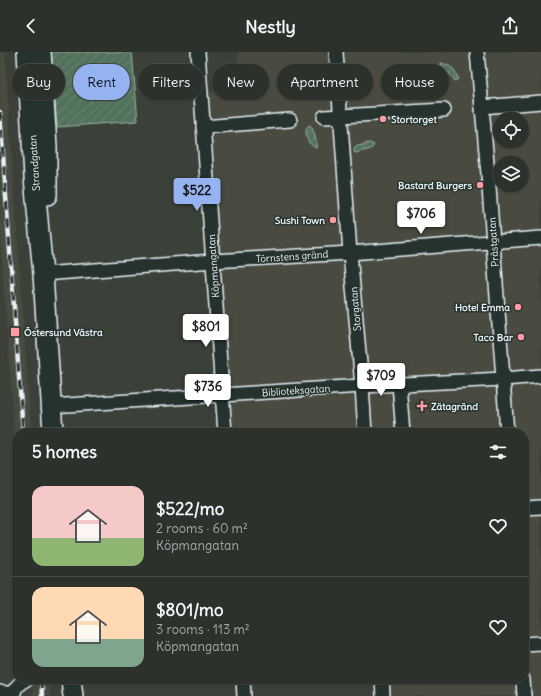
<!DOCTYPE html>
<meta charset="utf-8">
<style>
:root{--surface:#2c312b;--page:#343933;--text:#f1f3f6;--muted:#a6a9a9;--line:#484c47;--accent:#95b2f1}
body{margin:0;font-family:Delius,sans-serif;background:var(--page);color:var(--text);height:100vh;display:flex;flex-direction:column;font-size:15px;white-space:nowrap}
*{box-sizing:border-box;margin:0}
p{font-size:13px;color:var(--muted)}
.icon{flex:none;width:22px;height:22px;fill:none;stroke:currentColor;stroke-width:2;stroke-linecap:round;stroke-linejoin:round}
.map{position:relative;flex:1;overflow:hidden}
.side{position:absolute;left:12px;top:376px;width:517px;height:256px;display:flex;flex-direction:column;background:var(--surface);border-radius:16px;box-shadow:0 1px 3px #0004,0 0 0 1px var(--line)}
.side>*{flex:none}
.banner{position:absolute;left:12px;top:12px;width:517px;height:36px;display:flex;gap:8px}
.fabs{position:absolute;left:493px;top:60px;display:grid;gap:8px}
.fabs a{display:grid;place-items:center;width:36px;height:36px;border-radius:50%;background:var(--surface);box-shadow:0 1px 3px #0004,0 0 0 1px var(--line);font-size:20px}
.price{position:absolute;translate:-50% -34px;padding:0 9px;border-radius:4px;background:#fff;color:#222;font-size:13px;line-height:26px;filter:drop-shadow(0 1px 2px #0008)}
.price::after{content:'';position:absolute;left:50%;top:24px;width:12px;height:9px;margin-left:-6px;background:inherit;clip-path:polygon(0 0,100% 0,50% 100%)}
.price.current{background:var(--accent);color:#111}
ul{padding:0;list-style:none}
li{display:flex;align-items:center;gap:12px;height:100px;padding:0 20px}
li+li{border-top:1px solid var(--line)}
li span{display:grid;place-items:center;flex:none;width:112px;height:80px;border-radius:12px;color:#555}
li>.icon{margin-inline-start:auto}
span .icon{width:48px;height:48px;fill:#fffc;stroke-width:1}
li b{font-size:17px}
h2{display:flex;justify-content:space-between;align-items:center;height:48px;padding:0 20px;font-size:17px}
.pill{padding:0 14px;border-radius:18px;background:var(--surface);box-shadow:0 1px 3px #0004,0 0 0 1px var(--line);font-size:14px;line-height:36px}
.pill.current{background:var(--accent);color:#111}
header{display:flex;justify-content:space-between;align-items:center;height:52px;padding:0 20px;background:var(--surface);font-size:18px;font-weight:700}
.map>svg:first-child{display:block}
.built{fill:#494b41;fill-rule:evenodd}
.garden{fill:url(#garden-furrows);stroke:#9eb2aa}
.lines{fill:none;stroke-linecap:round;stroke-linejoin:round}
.street-casing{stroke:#e8f1f8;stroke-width:16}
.secondary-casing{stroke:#e8f1f8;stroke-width:22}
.street{stroke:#26332d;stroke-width:13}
.secondary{stroke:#26332d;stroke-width:19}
.rail-casing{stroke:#e8f1f8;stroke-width:4.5}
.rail{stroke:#26332d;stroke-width:3;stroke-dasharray:9;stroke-linecap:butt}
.poi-dot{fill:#ff9aa2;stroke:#26332d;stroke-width:1.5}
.labels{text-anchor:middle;stroke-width:3;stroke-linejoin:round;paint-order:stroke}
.poi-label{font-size:10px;font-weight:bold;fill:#e8f1f8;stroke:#26332d;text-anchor:end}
.street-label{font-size:10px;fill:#e8f1f8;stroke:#26332d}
</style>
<header><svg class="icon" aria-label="back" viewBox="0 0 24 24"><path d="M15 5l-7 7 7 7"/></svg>Nestly<svg class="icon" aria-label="share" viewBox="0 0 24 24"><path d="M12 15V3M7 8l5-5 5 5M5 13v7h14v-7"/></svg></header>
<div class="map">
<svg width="541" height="644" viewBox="0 0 541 644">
<defs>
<pattern id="garden-furrows" width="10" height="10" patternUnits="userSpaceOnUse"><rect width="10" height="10" fill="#53725c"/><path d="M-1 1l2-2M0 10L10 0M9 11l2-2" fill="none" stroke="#6c8774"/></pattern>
</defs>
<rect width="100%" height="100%" fill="#3b4139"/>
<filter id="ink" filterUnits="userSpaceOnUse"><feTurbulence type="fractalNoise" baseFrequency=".025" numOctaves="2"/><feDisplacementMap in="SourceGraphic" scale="8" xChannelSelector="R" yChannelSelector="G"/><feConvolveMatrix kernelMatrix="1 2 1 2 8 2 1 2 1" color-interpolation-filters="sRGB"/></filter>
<g filter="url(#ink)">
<!-- built -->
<g class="built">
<polygon points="0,0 6,0 6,19 31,381 17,381 17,421 0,183"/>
<path d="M238 0H541V644H386L385 627H524V381H230L206 40 240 38ZM500 67H522V89H500ZM500 111H522V133H500Z"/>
<polygon points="32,627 49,627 50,644 33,644"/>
</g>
<!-- garden -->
<g class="garden">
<polygon points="51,0 132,0 138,69 57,75"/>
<path d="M441 11C452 14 455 17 458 27L455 29 451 23 441 15Z"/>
<path d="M311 26 313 29C312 36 312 43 309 48L306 47C305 39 305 34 308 27Z"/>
<path d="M310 73C314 77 317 90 316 96 308 92 304 84 307 75Z"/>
<polygon points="369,91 374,93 371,97 355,101 354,99 355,95"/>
</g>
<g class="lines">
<defs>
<g id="street">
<polyline points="198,0 225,381"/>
<polyline points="336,0 350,201 362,334 365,381"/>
<polyline points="477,0 488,122 507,381"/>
<polyline points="482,55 541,50"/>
<polyline points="324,65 444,58"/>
<polyline points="203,75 290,68"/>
<polyline points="43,222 213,209 350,201 541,186"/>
<polyline points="399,332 403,381"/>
<polyline points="51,354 362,334 503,327 541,324"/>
<polyline points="524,456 541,455"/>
<polyline points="524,592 541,591"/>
<polyline points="243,627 244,644"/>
<polyline points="382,627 383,644"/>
<polyline points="523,627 524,644"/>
<polyline points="0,640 3,641 14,641"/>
<path d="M13 644C14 636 20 630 27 627"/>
</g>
<g id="secondary">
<polyline points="27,0 34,125 43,222 53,381"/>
<polyline points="41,0 47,95 47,143"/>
<polyline points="71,627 73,644"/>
</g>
</defs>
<!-- street casing -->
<use href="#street" class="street-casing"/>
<!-- secondary casing -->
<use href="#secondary" class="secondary-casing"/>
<!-- street -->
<use href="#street" class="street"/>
<!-- secondary -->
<use href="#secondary" class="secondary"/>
<defs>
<g id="rail">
<polyline points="0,60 23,381"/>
<polyline points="41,627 42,644"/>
</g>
</defs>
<!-- rail casing -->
<use href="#rail" class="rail-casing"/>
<!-- rail -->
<use href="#rail" class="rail"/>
</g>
</g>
<!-- markers -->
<g class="poi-dot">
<circle cx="383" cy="67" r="4"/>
<circle cx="480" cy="133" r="4"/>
<circle cx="333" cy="168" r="4"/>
<circle cx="518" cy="255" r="4"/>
<rect x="10" y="275" width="10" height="10" rx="2"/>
<circle cx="521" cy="285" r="4"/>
<path d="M420 348h4v4h4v4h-4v4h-4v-4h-4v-4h4z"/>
</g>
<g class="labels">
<!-- poi labels -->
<g class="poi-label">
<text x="391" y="71" text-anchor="start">Stortorget</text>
<text x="472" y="137">Bastard Burgers</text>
<text x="325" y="172">Sushi Town</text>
<text x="510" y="259">Hotel Emma</text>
<text x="24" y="284" text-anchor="start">Östersund Västra</text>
<text x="513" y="289">Taco Bar</text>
<text x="431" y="358" text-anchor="start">Zätagränd</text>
</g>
<!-- street labels -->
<g class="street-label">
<text transform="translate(34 111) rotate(-94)" y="4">Strandgatan</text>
<text transform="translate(493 190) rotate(-94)" y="4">Prästgatan</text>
<text transform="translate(292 204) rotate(-4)" y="4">Törnstens gränd</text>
<text transform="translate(213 214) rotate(-94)" y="4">Köpmangatan</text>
<text transform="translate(355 257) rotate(-95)" y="4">Storgatan</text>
<text transform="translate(296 338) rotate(-4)" y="4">Biblioteksgatan</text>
</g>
</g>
</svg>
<div class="fabs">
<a><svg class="icon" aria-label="locate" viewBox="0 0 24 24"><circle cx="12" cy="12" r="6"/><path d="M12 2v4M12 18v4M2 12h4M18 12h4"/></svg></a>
<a><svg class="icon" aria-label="layers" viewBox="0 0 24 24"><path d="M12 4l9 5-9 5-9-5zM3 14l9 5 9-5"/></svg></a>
</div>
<b class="price current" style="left:197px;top:160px">$522</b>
<b class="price" style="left:421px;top:183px">$706</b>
<b class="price" style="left:206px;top:296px">$801</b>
<b class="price" style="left:381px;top:345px">$709</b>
<b class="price" style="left:208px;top:356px">$736</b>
<div class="banner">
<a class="pill">Buy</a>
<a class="pill current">Rent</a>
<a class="pill">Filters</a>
<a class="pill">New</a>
<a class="pill">Apartment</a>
<a class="pill">House</a>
</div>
<section class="side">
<h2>5 homes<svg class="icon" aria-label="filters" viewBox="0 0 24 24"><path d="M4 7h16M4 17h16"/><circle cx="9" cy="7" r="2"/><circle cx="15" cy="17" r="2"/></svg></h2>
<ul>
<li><span style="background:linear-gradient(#f6c9c9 65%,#8fb573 0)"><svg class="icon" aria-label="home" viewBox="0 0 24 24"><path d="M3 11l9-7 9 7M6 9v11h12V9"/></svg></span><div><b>$522/mo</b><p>2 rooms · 60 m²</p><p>Köpmangatan</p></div><svg class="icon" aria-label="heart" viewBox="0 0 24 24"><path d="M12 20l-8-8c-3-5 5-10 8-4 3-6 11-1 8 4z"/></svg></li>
<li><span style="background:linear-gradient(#ffd9b3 65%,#7fa58c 0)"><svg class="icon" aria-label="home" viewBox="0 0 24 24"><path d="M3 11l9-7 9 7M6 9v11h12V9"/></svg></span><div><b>$801/mo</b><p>3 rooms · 113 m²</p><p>Köpmangatan</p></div><svg class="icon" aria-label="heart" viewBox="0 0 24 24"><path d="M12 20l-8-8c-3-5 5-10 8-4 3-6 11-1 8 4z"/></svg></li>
</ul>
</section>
</div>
